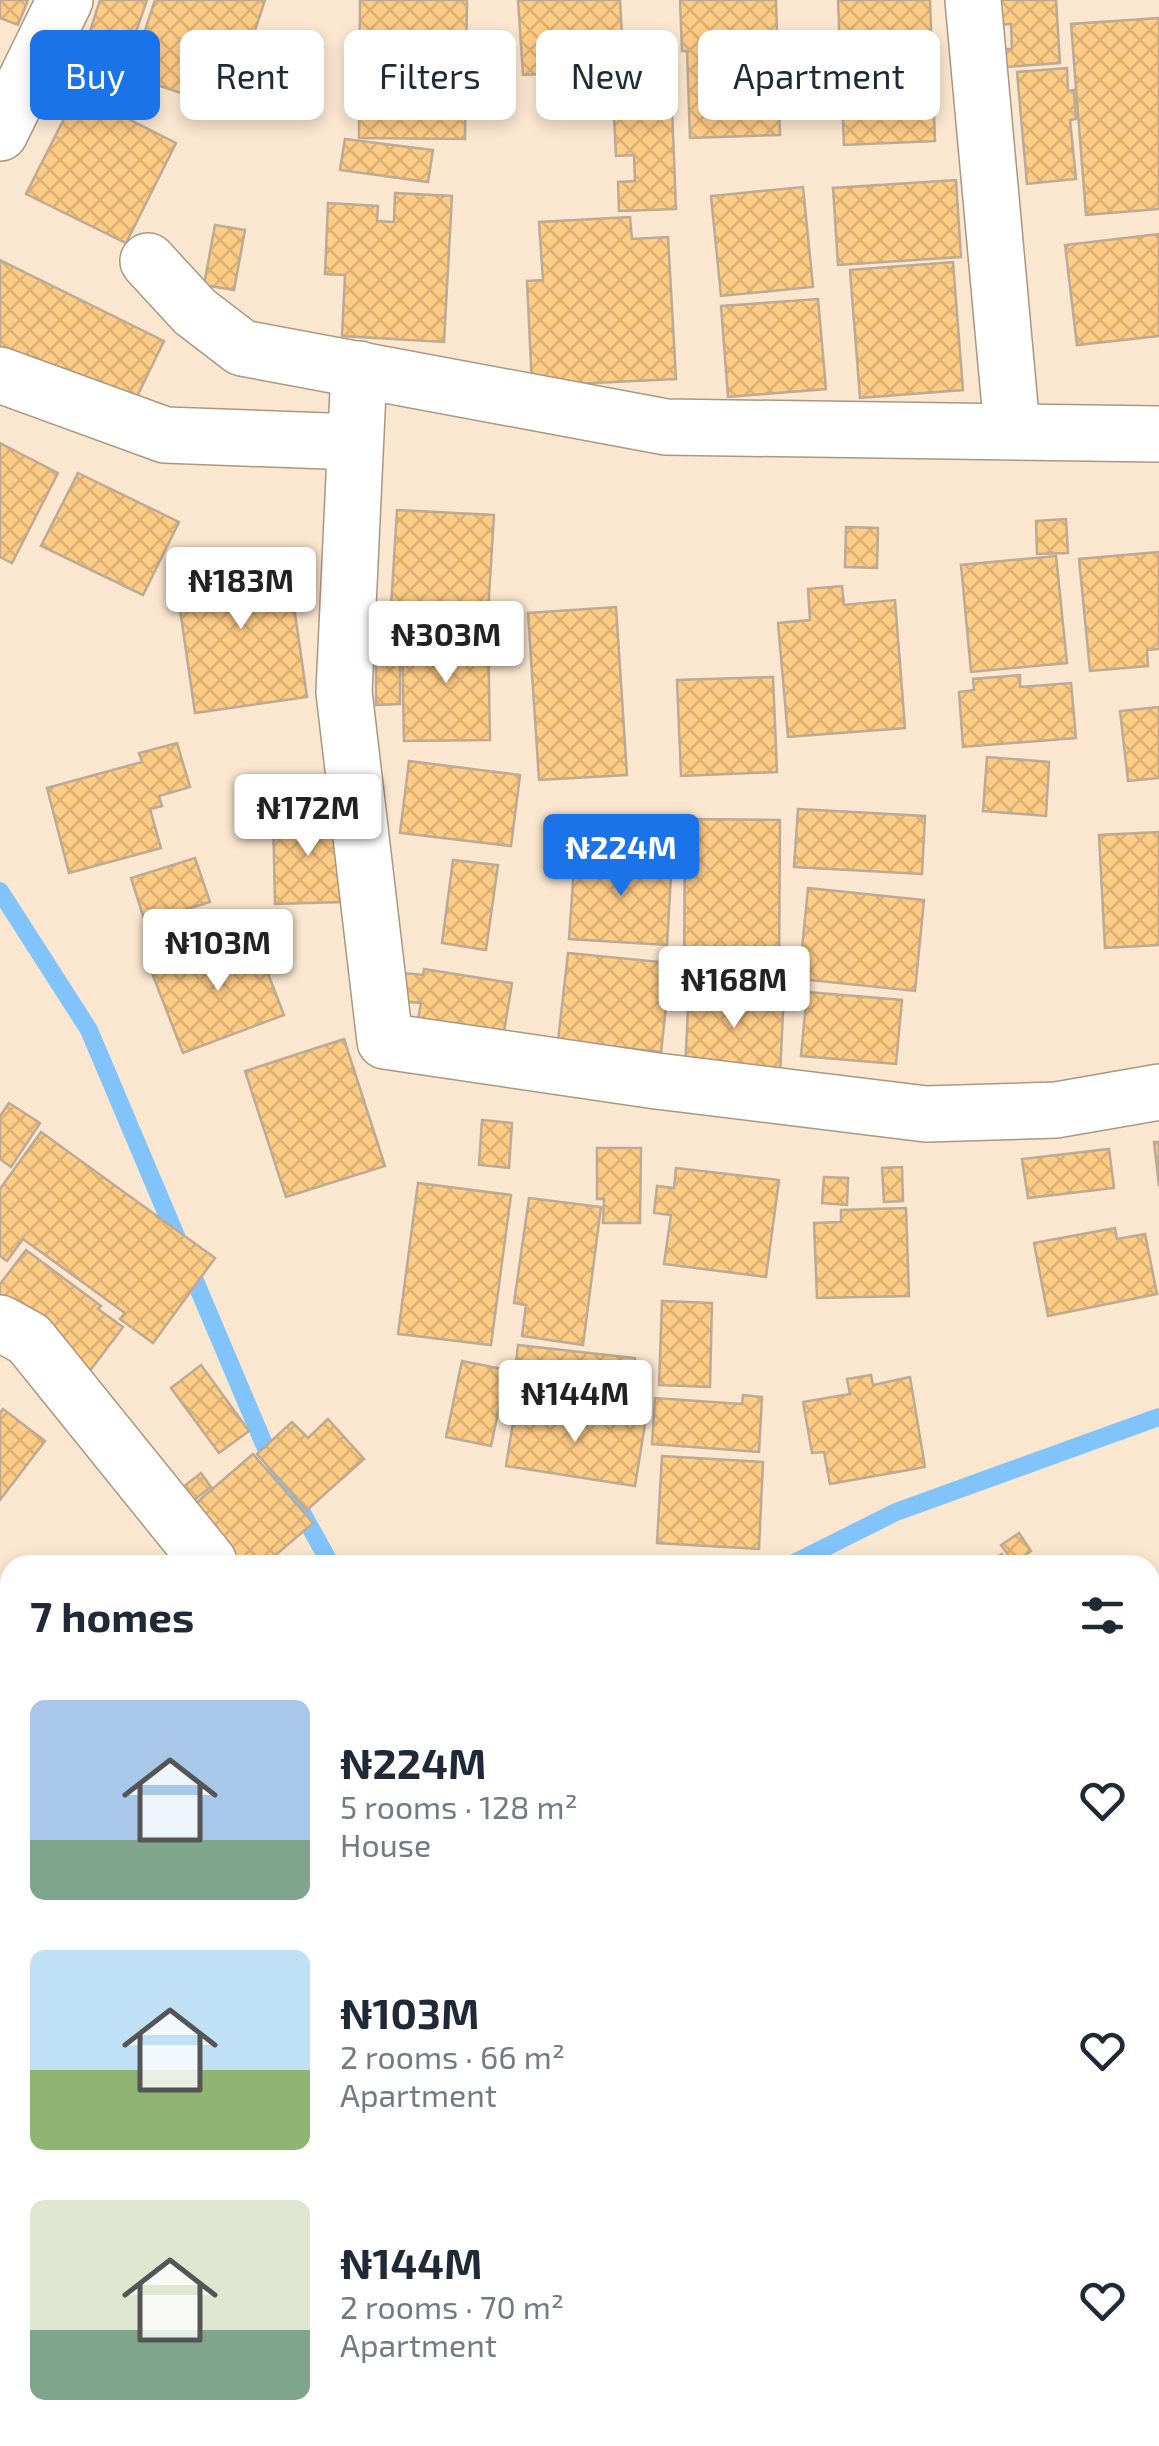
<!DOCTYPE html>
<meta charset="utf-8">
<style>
:root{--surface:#fff;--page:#f6f6f7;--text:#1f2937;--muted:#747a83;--accent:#1a73e8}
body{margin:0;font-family:"Exo 2",sans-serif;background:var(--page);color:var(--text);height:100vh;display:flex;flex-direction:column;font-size:38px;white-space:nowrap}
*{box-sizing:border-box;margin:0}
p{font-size:32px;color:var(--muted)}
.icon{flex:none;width:55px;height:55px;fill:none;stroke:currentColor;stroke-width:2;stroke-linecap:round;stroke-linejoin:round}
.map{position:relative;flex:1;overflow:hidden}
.side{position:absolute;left:0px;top:1555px;width:1160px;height:892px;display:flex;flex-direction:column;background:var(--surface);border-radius:30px 30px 0 0;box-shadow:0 5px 15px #0003}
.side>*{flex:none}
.guide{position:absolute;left:30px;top:30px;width:1100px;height:90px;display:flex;gap:20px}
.price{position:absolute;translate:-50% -85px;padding:0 22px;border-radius:10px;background:#fff;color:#222;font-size:32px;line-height:65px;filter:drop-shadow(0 2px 5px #0008)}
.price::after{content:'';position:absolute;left:50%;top:60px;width:30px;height:22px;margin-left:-15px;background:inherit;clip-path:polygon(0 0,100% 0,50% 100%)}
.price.current{background:var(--accent);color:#fff}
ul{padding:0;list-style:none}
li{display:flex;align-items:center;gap:30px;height:250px;padding:0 30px}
li span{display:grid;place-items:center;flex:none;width:280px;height:200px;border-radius:15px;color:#555}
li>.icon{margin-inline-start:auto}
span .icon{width:120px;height:120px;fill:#fffc;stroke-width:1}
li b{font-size:42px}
h2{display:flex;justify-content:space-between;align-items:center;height:120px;padding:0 30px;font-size:42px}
.pill{padding:0 35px;border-radius:15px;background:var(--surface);box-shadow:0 5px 15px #0003;font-size:35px;line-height:90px}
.pill.current{background:var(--accent);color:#fff}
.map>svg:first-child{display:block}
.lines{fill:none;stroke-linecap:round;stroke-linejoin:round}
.stream{stroke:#81c4fb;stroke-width:18}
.building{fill:url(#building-cross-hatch);stroke:#bcaa94;stroke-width:2.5}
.minor-casing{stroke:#aa9782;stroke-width:58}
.minor{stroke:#fff;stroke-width:55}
</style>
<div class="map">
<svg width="1159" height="2446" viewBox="0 0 1159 2446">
<defs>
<pattern id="building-cross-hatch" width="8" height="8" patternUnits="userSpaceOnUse" patternTransform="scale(2.5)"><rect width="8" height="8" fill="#ffcc86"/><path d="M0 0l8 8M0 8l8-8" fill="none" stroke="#dbb074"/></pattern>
</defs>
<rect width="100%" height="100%" fill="#fbe7d0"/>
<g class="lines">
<!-- stream -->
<g class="stream">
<polyline points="0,891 89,1030 264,1444 331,1565"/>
<polyline points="790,1565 896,1512 1159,1417"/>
</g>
</g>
<!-- building -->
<g class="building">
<polygon points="0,0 28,0 18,25 0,18"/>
<polygon points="100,0 147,0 127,58 86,44"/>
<polygon points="155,0 265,0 229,109 130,76"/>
<polygon points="360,0 467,0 465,139 359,138"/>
<polygon points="518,0 620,0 624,70 523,75"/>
<polygon points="680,0 776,0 780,135 690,138 687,51 682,51"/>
<polygon points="838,0 930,0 935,141 844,145"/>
<polygon points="999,0 1056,0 1060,63 1005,67 1003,49 1012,49 1011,24 1001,25"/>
<polygon points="1159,18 1159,209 1086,215 1071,24"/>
<polygon points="670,56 676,209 619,211 618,182 635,181 634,155 616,156 612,78 631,77 630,58"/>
<polygon points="1067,68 1068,91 1074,90 1076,119 1070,120 1076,179 1027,184 1017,72"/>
<polygon points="77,93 176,143 126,243 26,194"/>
<polygon points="345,139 433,150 428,182 340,170"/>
<polygon points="956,180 961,257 838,265 833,188"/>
<polygon points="803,187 813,287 721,296 711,196"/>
<polygon points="395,193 452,196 444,342 342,336 345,275 325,274 328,203 378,206 377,221 394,222"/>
<polygon points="630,217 632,239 668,237 676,379 532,386 527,281 543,280 539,222"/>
<polygon points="215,225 245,230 234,290 204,285"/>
<polygon points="1159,234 1159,336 1077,345 1065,245"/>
<polygon points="0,260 164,341 126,419 0,357"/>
<polygon points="953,262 963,390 860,398 850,270"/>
<polygon points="818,299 826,389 728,397 721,306"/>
<polygon points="0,443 58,473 12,563 0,557"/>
<polygon points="78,473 179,522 143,595 41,546"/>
<polygon points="397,510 494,515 488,612 391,607"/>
<polygon points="1066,519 1068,553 1037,554 1036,521"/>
<polygon points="846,527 878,528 877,568 845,567"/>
<polygon points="286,551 307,697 195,713 174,568"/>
<polygon points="1159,552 1159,649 1147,650 1148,666 1090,671 1079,559"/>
<polygon points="1056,556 1067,663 971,672 961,565"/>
<polygon points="842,586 844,605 895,600 905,728 788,737 778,623 810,620 808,589"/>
<polygon points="616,607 627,775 539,780 528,613"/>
<polygon points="488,630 490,740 404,741 402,632"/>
<polygon points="376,650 400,650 400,704 376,705"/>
<polygon points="1020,675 1020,687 1071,683 1076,738 963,747 959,692 974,690 973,679"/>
<polygon points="773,677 777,772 681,776 677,680"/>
<polygon points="1159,707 1159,778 1128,781 1120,711"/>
<polygon points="177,743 190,787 159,796 162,806 150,809 161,848 69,873 47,788 142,762 139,753"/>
<polygon points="987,757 1049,762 1046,816 983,811"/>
<polygon points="409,761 520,775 511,846 400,833"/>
<polygon points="798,809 925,816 922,874 794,867"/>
<polygon points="341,814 343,902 275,904 273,816"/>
<polygon points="685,819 780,820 779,977 684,976"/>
<polygon points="1159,832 1159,945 1105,948 1099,835"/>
<polygon points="575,853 672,859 667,945 569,939"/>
<polygon points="195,858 210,902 145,922 131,878"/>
<polygon points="453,860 498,865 486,950 442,943"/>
<polygon points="808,888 924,900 915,991 799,979"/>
<polygon points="253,935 284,1015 183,1053 152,973"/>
<polygon points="568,953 671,963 661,1052 558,1041"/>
<polygon points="424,969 512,983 502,1044 416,1031 421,1003 398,1001 403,973 423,975"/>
<polygon points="689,988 784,992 780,1074 685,1070"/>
<polygon points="807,992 902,1000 896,1064 801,1056"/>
<polygon points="344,1039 385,1166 286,1197 245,1071"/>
<polygon points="9,1103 40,1123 11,1167 0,1159 0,1116"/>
<polygon points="482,1120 512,1123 509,1168 479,1165"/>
<polygon points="41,1132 215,1258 153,1343 120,1319 125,1313 23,1239 7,1261 0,1256 0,1189"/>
<polygon points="1154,1142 1159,1142 1159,1186"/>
<polygon points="597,1148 641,1148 640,1223 603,1223 604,1199 597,1199"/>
<polygon points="1109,1149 1114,1188 1028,1198 1022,1159"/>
<polygon points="902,1167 903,1201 884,1202 882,1168"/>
<polygon points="676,1168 779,1180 766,1277 664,1264 671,1215 654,1213 657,1186 674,1188"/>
<polygon points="824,1177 848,1178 847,1205 822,1203"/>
<polygon points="418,1183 511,1195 491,1345 398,1334"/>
<polygon points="529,1198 601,1207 583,1345 522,1336 526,1305 514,1303"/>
<polygon points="906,1208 909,1296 817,1298 814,1223 841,1222 841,1210"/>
<polygon points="1115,1228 1117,1239 1145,1234 1157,1294 1048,1316 1034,1243"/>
<polygon points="26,1250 101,1306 98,1309 123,1327 77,1388 0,1332 0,1284"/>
<polygon points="662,1301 712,1303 710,1387 659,1385"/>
<polygon points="518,1345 635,1358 630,1404 513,1391"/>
<polygon points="462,1361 507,1370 491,1446 446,1437"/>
<polygon points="201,1365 249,1431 219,1453 171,1388"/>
<polygon points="871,1375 873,1385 910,1377 925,1467 830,1484 824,1452 812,1453 803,1402 850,1394 847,1379"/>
<polygon points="743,1395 762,1397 759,1452 652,1444 655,1398 742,1404"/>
<polygon points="516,1404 645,1424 635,1486 506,1466"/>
<polygon points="3,1409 45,1441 0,1500 0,1413"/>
<polygon points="328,1419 364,1459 307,1510 257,1454 292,1422 308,1438"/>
<polygon points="253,1454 313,1523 264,1565 223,1565 181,1516"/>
<polygon points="662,1456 763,1462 759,1549 657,1543"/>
<polygon points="201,1473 211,1487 174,1515 164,1502"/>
<polygon points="1019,1533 1031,1551 1014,1563 1001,1545"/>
<polygon points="1002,1554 1008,1565 981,1565"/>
<polygon points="1150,1609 1159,1625 1159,1644 1150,1649"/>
<polygon points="1159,1651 1159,1730 1150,1713 1150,1656"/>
<polygon points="1159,1804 1159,1856 1150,1861 1150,1809"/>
<polygon points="1159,1946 1159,2024 1150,2028 1150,1950"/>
<polygon points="0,1984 10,1985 4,2046 0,2046"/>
<polygon points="1150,2414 1159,2416 1159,2446 1121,2446 1123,2438 1150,2438"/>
<polygon points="178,2438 242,2438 178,2443"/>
<rect x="954" y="2443" width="86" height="3"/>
</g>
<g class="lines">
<defs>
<g id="minor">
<polyline points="973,0 1012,429"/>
<polyline points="0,133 65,0"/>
<polyline points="148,261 195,312 242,348 666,427 1159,434"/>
<polyline points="359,369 344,692 385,1041 657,1081 926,1114 1056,1110 1159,1092"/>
<polyline points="0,375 165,435 354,442"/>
<polyline points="0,1323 29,1339 209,1562"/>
<polyline points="1150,1854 1159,1846"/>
<polyline points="1150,2264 1159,2258"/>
<polyline points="580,2438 580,2446"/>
<polyline points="382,2446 420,2438"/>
<polyline points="792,2446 793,2438"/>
</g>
</defs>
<!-- minor casing -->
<use href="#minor" class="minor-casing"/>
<!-- minor -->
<use href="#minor" class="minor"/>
</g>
</svg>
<b class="price" style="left:241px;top:632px">₦183M</b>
<b class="price" style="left:446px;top:686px">₦303M</b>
<b class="price" style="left:308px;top:859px">₦172M</b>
<b class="price current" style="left:621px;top:899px">₦224M</b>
<b class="price" style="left:218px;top:994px">₦103M</b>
<b class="price" style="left:734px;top:1031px">₦168M</b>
<b class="price" style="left:575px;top:1445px">₦144M</b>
<div class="guide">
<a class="pill current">Buy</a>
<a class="pill">Rent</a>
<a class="pill">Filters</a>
<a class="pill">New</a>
<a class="pill">Apartment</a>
</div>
<section class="side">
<h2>7 homes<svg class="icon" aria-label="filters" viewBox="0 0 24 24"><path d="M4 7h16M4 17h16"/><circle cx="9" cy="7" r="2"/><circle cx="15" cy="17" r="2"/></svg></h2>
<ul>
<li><span style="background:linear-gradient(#a9c7e8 70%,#7fa58c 0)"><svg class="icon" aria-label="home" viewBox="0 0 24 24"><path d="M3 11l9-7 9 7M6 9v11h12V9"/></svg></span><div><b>₦224M</b><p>5 rooms · 128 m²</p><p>House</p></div><svg class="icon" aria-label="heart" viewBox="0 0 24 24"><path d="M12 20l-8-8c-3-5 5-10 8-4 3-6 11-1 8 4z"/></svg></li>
<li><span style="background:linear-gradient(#bfe0f5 60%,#8fb573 0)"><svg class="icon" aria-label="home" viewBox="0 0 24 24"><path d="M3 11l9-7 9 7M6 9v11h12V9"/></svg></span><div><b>₦103M</b><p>2 rooms · 66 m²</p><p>Apartment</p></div><svg class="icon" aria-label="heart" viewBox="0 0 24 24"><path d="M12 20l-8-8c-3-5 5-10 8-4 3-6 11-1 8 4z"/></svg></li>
<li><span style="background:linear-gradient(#dfe7d0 65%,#7fa58c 0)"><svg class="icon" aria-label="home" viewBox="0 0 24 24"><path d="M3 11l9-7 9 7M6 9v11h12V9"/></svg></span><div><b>₦144M</b><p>2 rooms · 70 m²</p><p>Apartment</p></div><svg class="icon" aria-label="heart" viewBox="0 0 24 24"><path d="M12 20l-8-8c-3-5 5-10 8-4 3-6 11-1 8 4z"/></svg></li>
</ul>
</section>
</div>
